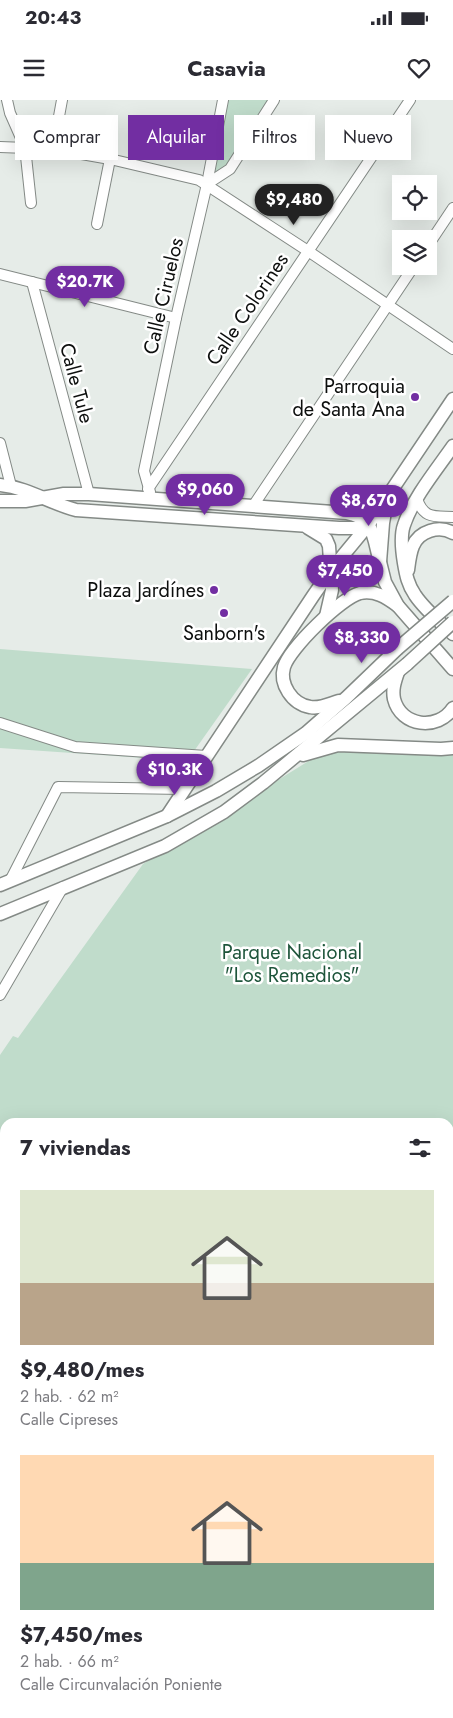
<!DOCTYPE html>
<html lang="es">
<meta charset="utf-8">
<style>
:root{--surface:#fff;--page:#f2f2f3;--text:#2b2b33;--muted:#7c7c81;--accent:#722ea2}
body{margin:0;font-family:Jost,sans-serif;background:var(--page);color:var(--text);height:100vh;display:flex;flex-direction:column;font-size:19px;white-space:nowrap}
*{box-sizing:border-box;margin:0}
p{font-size:16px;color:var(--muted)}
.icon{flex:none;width:28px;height:28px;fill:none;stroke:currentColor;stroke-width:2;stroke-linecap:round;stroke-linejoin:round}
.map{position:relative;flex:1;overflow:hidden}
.side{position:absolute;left:0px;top:1018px;width:454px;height:601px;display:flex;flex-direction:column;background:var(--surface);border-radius:15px 15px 0 0;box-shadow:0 5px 20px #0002}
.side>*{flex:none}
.banner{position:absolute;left:15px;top:15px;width:424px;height:45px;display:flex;gap:10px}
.fabs{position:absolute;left:392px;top:75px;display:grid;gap:10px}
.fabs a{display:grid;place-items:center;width:45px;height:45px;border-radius:0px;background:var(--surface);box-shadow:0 5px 20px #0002;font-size:25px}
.price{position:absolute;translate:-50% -42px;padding:0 11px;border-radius:18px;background:var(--accent);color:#fff;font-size:16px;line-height:32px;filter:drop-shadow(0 1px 2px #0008)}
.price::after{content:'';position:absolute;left:50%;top:30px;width:15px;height:11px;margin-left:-8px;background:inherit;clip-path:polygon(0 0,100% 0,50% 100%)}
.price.active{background:#222;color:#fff}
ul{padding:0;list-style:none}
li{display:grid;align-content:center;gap:10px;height:265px;padding:0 20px}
li span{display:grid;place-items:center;height:155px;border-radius:0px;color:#555}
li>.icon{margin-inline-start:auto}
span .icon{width:90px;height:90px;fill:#fffc;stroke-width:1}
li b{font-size:21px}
h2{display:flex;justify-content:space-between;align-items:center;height:60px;padding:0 20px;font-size:21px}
.chip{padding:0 18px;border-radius:0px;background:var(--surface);box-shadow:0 5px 20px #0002;font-size:18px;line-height:45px}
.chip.active{background:var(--accent);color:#fff}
.status{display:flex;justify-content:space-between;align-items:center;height:35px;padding:0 25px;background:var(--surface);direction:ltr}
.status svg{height:14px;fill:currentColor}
header{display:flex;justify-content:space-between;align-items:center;height:65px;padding:0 20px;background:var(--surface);font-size:22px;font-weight:700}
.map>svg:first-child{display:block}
.green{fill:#c0dccb}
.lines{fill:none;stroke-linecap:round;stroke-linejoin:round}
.minor-casing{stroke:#848a86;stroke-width:12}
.major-casing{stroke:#848a86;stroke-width:15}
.minor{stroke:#fff;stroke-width:10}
.major{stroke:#fff;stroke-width:12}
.major-bridge-casing{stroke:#848a86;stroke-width:15;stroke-linecap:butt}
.major-bridge{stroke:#fff;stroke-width:12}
.poi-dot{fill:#722ea2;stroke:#fff;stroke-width:2}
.labels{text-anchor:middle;stroke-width:5;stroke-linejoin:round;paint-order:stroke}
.street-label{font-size:20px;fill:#0d0f0e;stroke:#fff}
.poi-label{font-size:20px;fill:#0d0f0e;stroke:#fff;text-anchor:end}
.park-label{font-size:20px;fill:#1e553b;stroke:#fff}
</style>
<div class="status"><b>20:43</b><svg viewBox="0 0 49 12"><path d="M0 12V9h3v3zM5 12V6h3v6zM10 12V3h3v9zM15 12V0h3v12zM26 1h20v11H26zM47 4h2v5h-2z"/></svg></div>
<header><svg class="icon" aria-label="menu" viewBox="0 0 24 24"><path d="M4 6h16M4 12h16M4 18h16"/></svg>Casavia<svg class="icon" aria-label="heart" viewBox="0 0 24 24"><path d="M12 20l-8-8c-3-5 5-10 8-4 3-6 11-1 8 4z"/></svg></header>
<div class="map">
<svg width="453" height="1618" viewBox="0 0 453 1618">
<rect width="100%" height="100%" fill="#e6ece8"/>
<!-- green -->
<g class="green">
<polygon points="228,0 270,0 228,65 212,76"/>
<polygon points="0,549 252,569 187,661 0,648"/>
<polygon points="341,650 453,653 453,1323 449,1322 449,1022 5,1022 5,1323 0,1322 0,955 13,936 18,938 143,764 315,657"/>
<polygon points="0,1326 5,1327 5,1463 0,1461"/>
<polygon points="449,1332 453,1333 453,1618 231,1618 223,1614 449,1614"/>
<polygon points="0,1464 5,1466 5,1518 0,1516"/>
</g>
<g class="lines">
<defs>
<g id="minor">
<polyline points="7,0 10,13 25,47 31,103"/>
<polyline points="0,47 53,49 110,59 199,80 308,151 453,249"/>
<polyline points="53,49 62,0"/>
<polyline points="207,84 230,69 274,0"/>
<polyline points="97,124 110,59"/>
<polyline points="429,144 453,108"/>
<polyline points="0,174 176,218"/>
<polyline points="32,182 89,394"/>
<polyline points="0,343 11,386"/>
<polyline points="148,389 410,0"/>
<polyline points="150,392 144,371 176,218 207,84 223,0"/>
<path d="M417 399C424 419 434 416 453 417"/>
<polyline points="253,406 414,166"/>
<polyline points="0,623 75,647 206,656"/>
<polyline points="10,781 58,687 184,689"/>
<polyline points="0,895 63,787"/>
<polyline points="0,1524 5,1534"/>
<polyline points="0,1564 5,1560"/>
<polyline points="18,1614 21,1618"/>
</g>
<g id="major">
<path d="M453 346C437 369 413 398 404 425 400 436 402 451 404 463 406 475 408 485 415 495 425 510 440 522 453 534"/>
<path d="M0 385C29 388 49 403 76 410L339 428H356L369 424"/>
<path d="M0 401H25L64 394H89L347 413C375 418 373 438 380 462"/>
<polyline points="387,401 383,423 380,462 385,482 398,506 453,569"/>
<polyline points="308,428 326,439 329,446 332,490 326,516"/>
<path d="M408 470C409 462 410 453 413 446 419 431 439 425 453 433"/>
<path d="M398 572C395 581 392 589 394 599 401 627 438 631 453 608"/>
<path d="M339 601C329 604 320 609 310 607 292 604 279 584 284 567 290 548 341 498 360 493 375 490 386 497 398 506"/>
<polyline points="303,655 338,645 441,649 453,648"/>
<polyline points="167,716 313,496 331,470 369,424 453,299"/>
<polyline points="0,785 167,716 216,691 258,666 306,633 346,598 397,549"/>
<polyline points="0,814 165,746 224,712 263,683 407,564"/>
<polyline points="0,1522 5,1524"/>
<polyline points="207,1614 216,1618"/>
</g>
</defs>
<!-- minor casing -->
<use href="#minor" class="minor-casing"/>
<!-- major casing -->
<use href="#major" class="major-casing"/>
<!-- minor -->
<use href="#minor" class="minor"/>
<!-- major -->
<use href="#major" class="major"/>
<defs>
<g id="major-bridge">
<polyline points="397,549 453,501"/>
<polyline points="407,564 453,522"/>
</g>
</defs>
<!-- major-bridge casing -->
<use href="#major-bridge" class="major-bridge-casing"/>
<!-- major-bridge -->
<use href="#major-bridge" class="major-bridge"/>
</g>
<!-- markers -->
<g class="poi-dot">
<circle cx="415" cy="297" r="5"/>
<circle cx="214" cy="490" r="5"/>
<circle cx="224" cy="513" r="5"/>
</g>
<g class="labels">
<!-- street labels -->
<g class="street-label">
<text transform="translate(163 196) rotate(-77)" y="7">Calle Ciruelos</text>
<text transform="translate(247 209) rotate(-56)" y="7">Calle Colorines</text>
<text transform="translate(77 283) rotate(75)" y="7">Calle Tule</text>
</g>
<!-- poi labels -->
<g class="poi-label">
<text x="405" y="293">Parroquia<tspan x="405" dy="23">de Santa Ana</tspan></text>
<text x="204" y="497">Plaza Jardínes</text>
<text x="224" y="540" text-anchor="middle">Sanborn's</text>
</g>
<!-- park labels -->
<g class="park-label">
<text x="292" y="859">Parque Nacional<tspan x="292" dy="23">"Los Remedios"</tspan></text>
</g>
</g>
</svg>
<div class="fabs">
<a><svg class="icon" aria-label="locate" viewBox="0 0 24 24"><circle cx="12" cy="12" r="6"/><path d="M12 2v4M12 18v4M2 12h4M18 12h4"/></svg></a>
<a><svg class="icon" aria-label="layers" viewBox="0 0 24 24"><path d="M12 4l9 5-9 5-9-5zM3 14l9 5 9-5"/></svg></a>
</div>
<b class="price active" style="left:294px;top:126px">$9,480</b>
<b class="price" style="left:85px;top:208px">$20.7K</b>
<b class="price" style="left:205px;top:416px">$9,060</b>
<b class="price" style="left:369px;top:427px">$8,670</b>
<b class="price" style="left:345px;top:497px">$7,450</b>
<b class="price" style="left:362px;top:564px">$8,330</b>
<b class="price" style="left:175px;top:696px">$10.3K</b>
<div class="banner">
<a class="chip">Comprar</a>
<a class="chip active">Alquilar</a>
<a class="chip">Filtros</a>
<a class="chip">Nuevo</a>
</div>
<section class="side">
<h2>7 viviendas<svg class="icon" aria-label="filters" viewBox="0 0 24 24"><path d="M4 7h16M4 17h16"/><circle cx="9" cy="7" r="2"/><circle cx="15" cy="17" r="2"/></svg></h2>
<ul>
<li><span style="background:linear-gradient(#dfe7d0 60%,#b9a48a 0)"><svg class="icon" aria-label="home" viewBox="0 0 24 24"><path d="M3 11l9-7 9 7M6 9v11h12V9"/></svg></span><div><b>$9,480/mes</b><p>2 hab. · 62 m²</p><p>Calle Cipreses</p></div></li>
<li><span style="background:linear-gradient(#ffd9b3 70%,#7fa58c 0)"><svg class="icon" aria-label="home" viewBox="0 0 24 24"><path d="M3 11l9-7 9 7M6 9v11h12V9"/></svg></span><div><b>$7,450/mes</b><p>2 hab. · 66 m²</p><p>Calle Circunvalación Poniente</p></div></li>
</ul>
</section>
</div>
